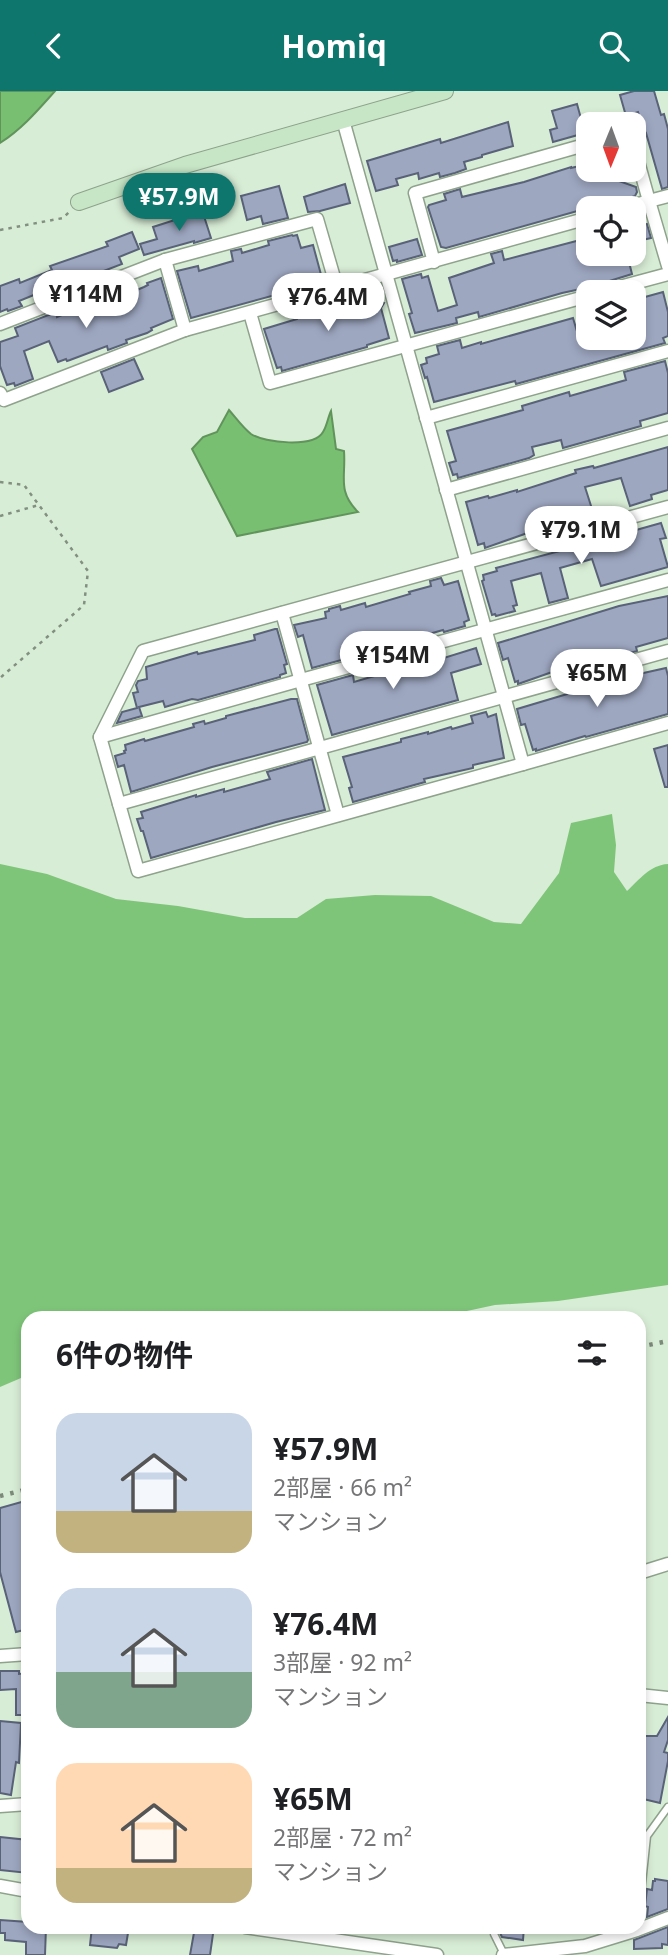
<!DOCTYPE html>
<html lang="ja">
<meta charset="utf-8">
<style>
:root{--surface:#fff;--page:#f6f6f6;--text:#202124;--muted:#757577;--accent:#0f766e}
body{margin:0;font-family:"Noto Sans","Noto Sans JP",sans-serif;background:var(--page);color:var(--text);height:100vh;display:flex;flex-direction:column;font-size:26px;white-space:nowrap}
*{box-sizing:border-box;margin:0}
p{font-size:23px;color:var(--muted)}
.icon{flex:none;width:38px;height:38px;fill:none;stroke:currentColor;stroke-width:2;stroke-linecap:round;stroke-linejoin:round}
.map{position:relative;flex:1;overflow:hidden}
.drawer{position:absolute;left:21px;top:1220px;width:625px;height:623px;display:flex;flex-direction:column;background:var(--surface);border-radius:21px;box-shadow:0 4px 10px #0003}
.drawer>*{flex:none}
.needle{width:46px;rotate:181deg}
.controls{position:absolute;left:576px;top:21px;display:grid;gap:14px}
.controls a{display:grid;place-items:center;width:70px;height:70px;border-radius:14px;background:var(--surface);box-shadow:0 4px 10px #0003;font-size:35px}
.price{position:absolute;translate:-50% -60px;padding:0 16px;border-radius:24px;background:#fff;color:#222;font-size:23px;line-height:46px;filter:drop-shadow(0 2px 4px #0008)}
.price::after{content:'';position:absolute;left:50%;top:42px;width:21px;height:16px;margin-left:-10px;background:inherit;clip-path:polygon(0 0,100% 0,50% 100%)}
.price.selected{background:var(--accent);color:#fff}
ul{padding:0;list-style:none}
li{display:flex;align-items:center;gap:21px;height:175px;padding:0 35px}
li span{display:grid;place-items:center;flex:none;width:196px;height:140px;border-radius:21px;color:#555}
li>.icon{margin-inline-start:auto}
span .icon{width:84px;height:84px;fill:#fffc;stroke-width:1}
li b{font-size:30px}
h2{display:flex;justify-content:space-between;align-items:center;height:84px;padding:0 35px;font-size:30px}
header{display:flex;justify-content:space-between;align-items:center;height:91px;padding:0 35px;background:var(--accent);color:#fff;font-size:32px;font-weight:700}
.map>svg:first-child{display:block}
.forest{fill:#7ec579}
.water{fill:#78bf72;stroke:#60945b;stroke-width:2}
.building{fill:#9da7c0;stroke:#596278;stroke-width:2}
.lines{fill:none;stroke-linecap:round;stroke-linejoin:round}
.lane-casing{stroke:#8ea28c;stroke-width:9}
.street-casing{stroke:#8ea28c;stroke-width:15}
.secondary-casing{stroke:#8ea28c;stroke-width:18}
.path{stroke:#81907f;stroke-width:2.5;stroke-dasharray:3.5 5;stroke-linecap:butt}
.lane{stroke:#fff;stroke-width:6}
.street{stroke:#fff;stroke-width:12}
.secondary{stroke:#c7e6c6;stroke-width:16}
.rail{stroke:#7c8a7a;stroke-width:4.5;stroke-dasharray:3.5 7;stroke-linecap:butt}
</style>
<header><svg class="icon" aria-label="back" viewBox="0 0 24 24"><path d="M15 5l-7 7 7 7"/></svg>Homiq<svg class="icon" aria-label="search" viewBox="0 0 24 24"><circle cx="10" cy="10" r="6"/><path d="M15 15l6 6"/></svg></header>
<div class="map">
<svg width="668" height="1864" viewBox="0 0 668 1864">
<rect width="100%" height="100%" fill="#d8edd6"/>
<!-- forest -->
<path class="forest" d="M612 723 616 754 614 781 627 800C639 789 650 774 668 773V1194L558 1210 495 1214 448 1224 404 1227H28V1284L0 1296V773L47 783 116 808 178 815 245 827H297L326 808 375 804 431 805 494 831 521 833 559 782 571 732Z"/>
<!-- water -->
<g class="water">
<path d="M0 0H55C38 19 22 38 0 52Z"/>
<path d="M229 319C236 327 243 337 251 343 265 352 314 357 323 341 327 335 328 326 331 320L336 358 344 360C346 386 337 400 358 421L237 445 192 358 203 346 217 341Z"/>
</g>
<!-- building -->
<g class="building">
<polygon points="634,0 654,0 661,24 664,23 668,38 668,96 662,98 646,42 644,43 638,21 626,25 620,4"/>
<polygon points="577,13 585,42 553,51 550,39 557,37 552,20"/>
<polygon points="508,31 513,55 482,64 482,66 464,71 466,78 455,82 440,86 439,82 419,88 418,82 396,88 398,94 376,100 367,70 440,48 441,52"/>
<polygon points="588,73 588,79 636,96 637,101 635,105 600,117 588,117 446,157 441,156 428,116 429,114 446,109 444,103 460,98 462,106 524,91 571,76 571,77"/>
<polygon points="345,93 350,112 320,120 308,121 304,106"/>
<polygon points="279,95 288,127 263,133 261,125 247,129 241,105"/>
<polygon points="200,119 202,119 211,147 194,152 194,150 144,164 140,153 157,148 153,136 175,129 176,126"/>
<polygon points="647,133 651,147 634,151 634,136"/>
<polygon points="132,141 139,158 119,166 122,173 83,188 81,184 52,195 54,201 43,205 41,201 19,210 22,215 8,220 7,218 0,221 0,195 19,188 20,192 52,179 50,175 108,155 106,151"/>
<polygon points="292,144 293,145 297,144 301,157 313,154 323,191 191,227 177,180 198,175 199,180 233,170 231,160 241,158 242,162 269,154 268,150"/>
<polygon points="417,148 422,164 397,171 397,169 393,170 389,156"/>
<polygon points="584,148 588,163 627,163 632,183 590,196 562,202 479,226 478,221 456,227 457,232 415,242 409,223 412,222 402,188 421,183 422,187 428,185 438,220 457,214 449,187 494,172 491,163 502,160 504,169"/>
<polygon points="161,187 173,228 151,237 152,239 147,242 126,249 127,252 108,259 107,255 70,269 67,270 66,268 58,271 49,250 24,260 33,288 15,295 14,292 7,294 0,275 0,251 18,245 15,237 56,221 57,226 69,221 70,222 75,220 76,222 105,210 106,212 144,196 148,194 147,192"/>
<polygon points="357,200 359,207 375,203 376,209 384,212 381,217 389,247 367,254 367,256 282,280 281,276 277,277 264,238 297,228 297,226 319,220 320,222 350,213 347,203"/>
<polygon points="663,201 668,221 668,245 663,247 665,252 516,293 515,290 434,311 427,286 425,287 421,274 427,272 426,267 439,263 437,255 460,249 462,257 481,251 481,253 573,227 581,254 604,247 634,247 634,209"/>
<polygon points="134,268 143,288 109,301 101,281"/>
<polygon points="665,270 668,282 668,322 640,330 641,335 563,357 561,349 532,356 534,364 529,367 458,387 457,383 453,384 449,372 456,370 447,340 523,319 522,315 569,301 570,305 626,289 624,281"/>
<polygon points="668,356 668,399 651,404 652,408 630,415 621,387 585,396 592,418 584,420 586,427 533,440 485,457 484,452 478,454 466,411 488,405 489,407 517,399 517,401 576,382 575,379 593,375 594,377"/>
<polygon points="661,432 666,447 660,448 668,476 601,495 592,468 560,477 568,507 549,512 541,482 511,490 517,514 513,515 515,520 496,525 495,523 492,524 482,490 484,489 483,484 497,480 496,477 586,453 585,448 595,445 597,450"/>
<polygon points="441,487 444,494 458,490 469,529 464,531 465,535 444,541 443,539 415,547 415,549 312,577 303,544 298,546 294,534 326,527 325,521 329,520 329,518 340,515 341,519 365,512 366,516 410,503 409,501 431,495 430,490"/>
<polygon points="668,505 668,547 636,556 637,560 619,565 618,560 589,567 555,577 555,580 518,593 518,590 515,591 508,567 503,569 498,552 619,515"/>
<polygon points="275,538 277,538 287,573 284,574 286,582 280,584 280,586 198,609 192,608 165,616 163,610 139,616 142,625 117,632 122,621 137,617 133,602 138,601 136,594 138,590 147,588 146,576 197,561 198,563 255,549 254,544"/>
<polygon points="476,557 481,573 451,582 458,609 332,644 317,594 353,584 354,591 388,581 386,575 413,567 415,572 444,564 444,567"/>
<polygon points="666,577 668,585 668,623 586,646 585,645 536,660 536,658 533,659 525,633 521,634 517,618 621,587"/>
<polygon points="291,608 297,608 308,649 307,651 212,676 131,701 124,674 118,676 115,665 125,662 124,660 126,659 125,654 144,648 145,650 194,636 193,633 204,630 205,633 226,627 226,625"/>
<polygon points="486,621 488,626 496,623 504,667 473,674 473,677 424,688 425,691 353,711 349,697 352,696 343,666 401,651 401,648 428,641 428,643 451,636 452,638 473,632 471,625"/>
<polygon points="668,654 668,696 665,696 654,658"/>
<polygon points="312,668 325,719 276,731 151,767 143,740 141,740 137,728 143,727 141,721 196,704 196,706 224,698 224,701 270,688 267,681"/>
<polygon points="25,1410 28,1424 28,1475 23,1476 28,1493 28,1538 16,1541 0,1481 0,1417"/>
<polygon points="0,1580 19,1580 19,1583 28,1582 28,1624 16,1624 16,1598 0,1599"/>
<polygon points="668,1626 668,1649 664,1661 668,1662 668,1670 660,1712 639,1707 639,1645 657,1645"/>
<polygon points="0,1630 21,1632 19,1672 16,1671 11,1704 0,1702"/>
<polygon points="0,1746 28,1749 28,1782 0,1779"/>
<polygon points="655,1788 668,1790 668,1818 647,1826 648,1816 645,1815 647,1798 652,1799 653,1790 655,1790"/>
<polygon points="0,1829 28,1831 28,1836 46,1836 45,1864 26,1864 26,1851 5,1849 5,1842 0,1842"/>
<polygon points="92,1836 129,1836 126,1854 119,1853 117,1857 90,1854"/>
<polygon points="195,1836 214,1836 210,1864 190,1864"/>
<polygon points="501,1836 524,1836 523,1849 502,1846 500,1842"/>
<polygon points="668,1836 668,1854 662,1853 662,1857 634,1858 634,1849"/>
</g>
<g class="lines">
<defs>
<g id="lane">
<polyline points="639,1821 647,1745 668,1716"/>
<polyline points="495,1836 494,1843 504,1863"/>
</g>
<g id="street">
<polyline points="343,29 523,673 668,632"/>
<polyline points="634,56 649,110 668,105"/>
<polyline points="624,117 649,110 668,175"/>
<polyline points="165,169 185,239"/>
<polyline points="434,171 415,102 588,53"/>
<polyline points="601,201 668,183"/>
<polyline points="250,222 270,292 588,205"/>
<polyline points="0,233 165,169 317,128 337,197"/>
<polyline points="0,302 4,309 185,239 588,127"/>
<polyline points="426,327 668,260"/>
<polyline points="446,399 668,337"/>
<polyline points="282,522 338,724"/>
<polyline points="100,646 301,589 668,489"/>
<polyline points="523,673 138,780 100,646 143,560 668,416"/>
<polyline points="119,713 668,560"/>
<polyline points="639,1482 668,1473"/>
<polyline points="0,1565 28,1563"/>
<polyline points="639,1604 668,1607"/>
<polyline points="0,1715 28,1713"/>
<polyline points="0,1795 28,1800"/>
<polyline points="245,1836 437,1864"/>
<polyline points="503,1864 585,1855 637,1839 668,1827"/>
</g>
<polyline id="secondary" points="79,111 185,74 445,0"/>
</defs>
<!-- lane casing -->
<use href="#lane" class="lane-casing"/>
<!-- street casing -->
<use href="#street" class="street-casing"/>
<!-- secondary casing -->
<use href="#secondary" class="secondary-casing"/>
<!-- path -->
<g class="path">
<polyline points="0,139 63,127 69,121"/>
<polyline points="0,391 24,394 88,480 84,514 0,587"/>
<polyline points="0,425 39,414"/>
</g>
<!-- lane -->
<use href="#lane" class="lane"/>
<!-- street -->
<use href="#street" class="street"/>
<!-- secondary -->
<use href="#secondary" class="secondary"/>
<!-- rail -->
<g class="rail">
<polyline points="639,1256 668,1250"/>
<polyline points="0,1405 28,1398"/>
</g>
</g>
</svg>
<div class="controls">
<a><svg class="needle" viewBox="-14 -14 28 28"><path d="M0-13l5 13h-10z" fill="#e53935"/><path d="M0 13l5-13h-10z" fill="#757577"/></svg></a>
<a><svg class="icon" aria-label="locate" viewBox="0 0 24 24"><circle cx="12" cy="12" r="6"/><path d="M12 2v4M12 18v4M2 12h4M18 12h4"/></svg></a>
<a><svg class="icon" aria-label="layers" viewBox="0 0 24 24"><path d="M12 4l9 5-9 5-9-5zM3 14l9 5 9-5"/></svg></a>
</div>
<b class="price selected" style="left:179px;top:142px">¥57.9M</b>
<b class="price" style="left:86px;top:239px">¥114M</b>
<b class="price" style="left:328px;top:242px">¥76.4M</b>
<b class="price" style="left:581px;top:475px">¥79.1M</b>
<b class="price" style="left:393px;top:600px">¥154M</b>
<b class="price" style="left:597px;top:618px">¥65M</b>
<section class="drawer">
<h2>6件の物件<svg class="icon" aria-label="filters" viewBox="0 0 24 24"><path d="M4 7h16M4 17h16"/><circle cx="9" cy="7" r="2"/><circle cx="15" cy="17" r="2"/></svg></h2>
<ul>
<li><span style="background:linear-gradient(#c9d6e8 70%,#c2b280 0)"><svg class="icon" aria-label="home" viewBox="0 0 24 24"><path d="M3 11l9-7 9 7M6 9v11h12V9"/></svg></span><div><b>¥57.9M</b><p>2部屋 · 66 m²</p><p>マンション</p></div></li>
<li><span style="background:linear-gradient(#c9d6e8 60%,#7fa58c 0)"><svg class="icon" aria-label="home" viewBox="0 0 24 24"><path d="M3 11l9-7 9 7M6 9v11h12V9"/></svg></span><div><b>¥76.4M</b><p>3部屋 · 92 m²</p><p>マンション</p></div></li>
<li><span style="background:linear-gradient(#ffd9b3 75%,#c2b280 0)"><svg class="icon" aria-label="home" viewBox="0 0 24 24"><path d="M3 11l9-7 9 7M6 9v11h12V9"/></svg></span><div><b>¥65M</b><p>2部屋 · 72 m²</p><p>マンション</p></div></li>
</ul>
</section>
</div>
